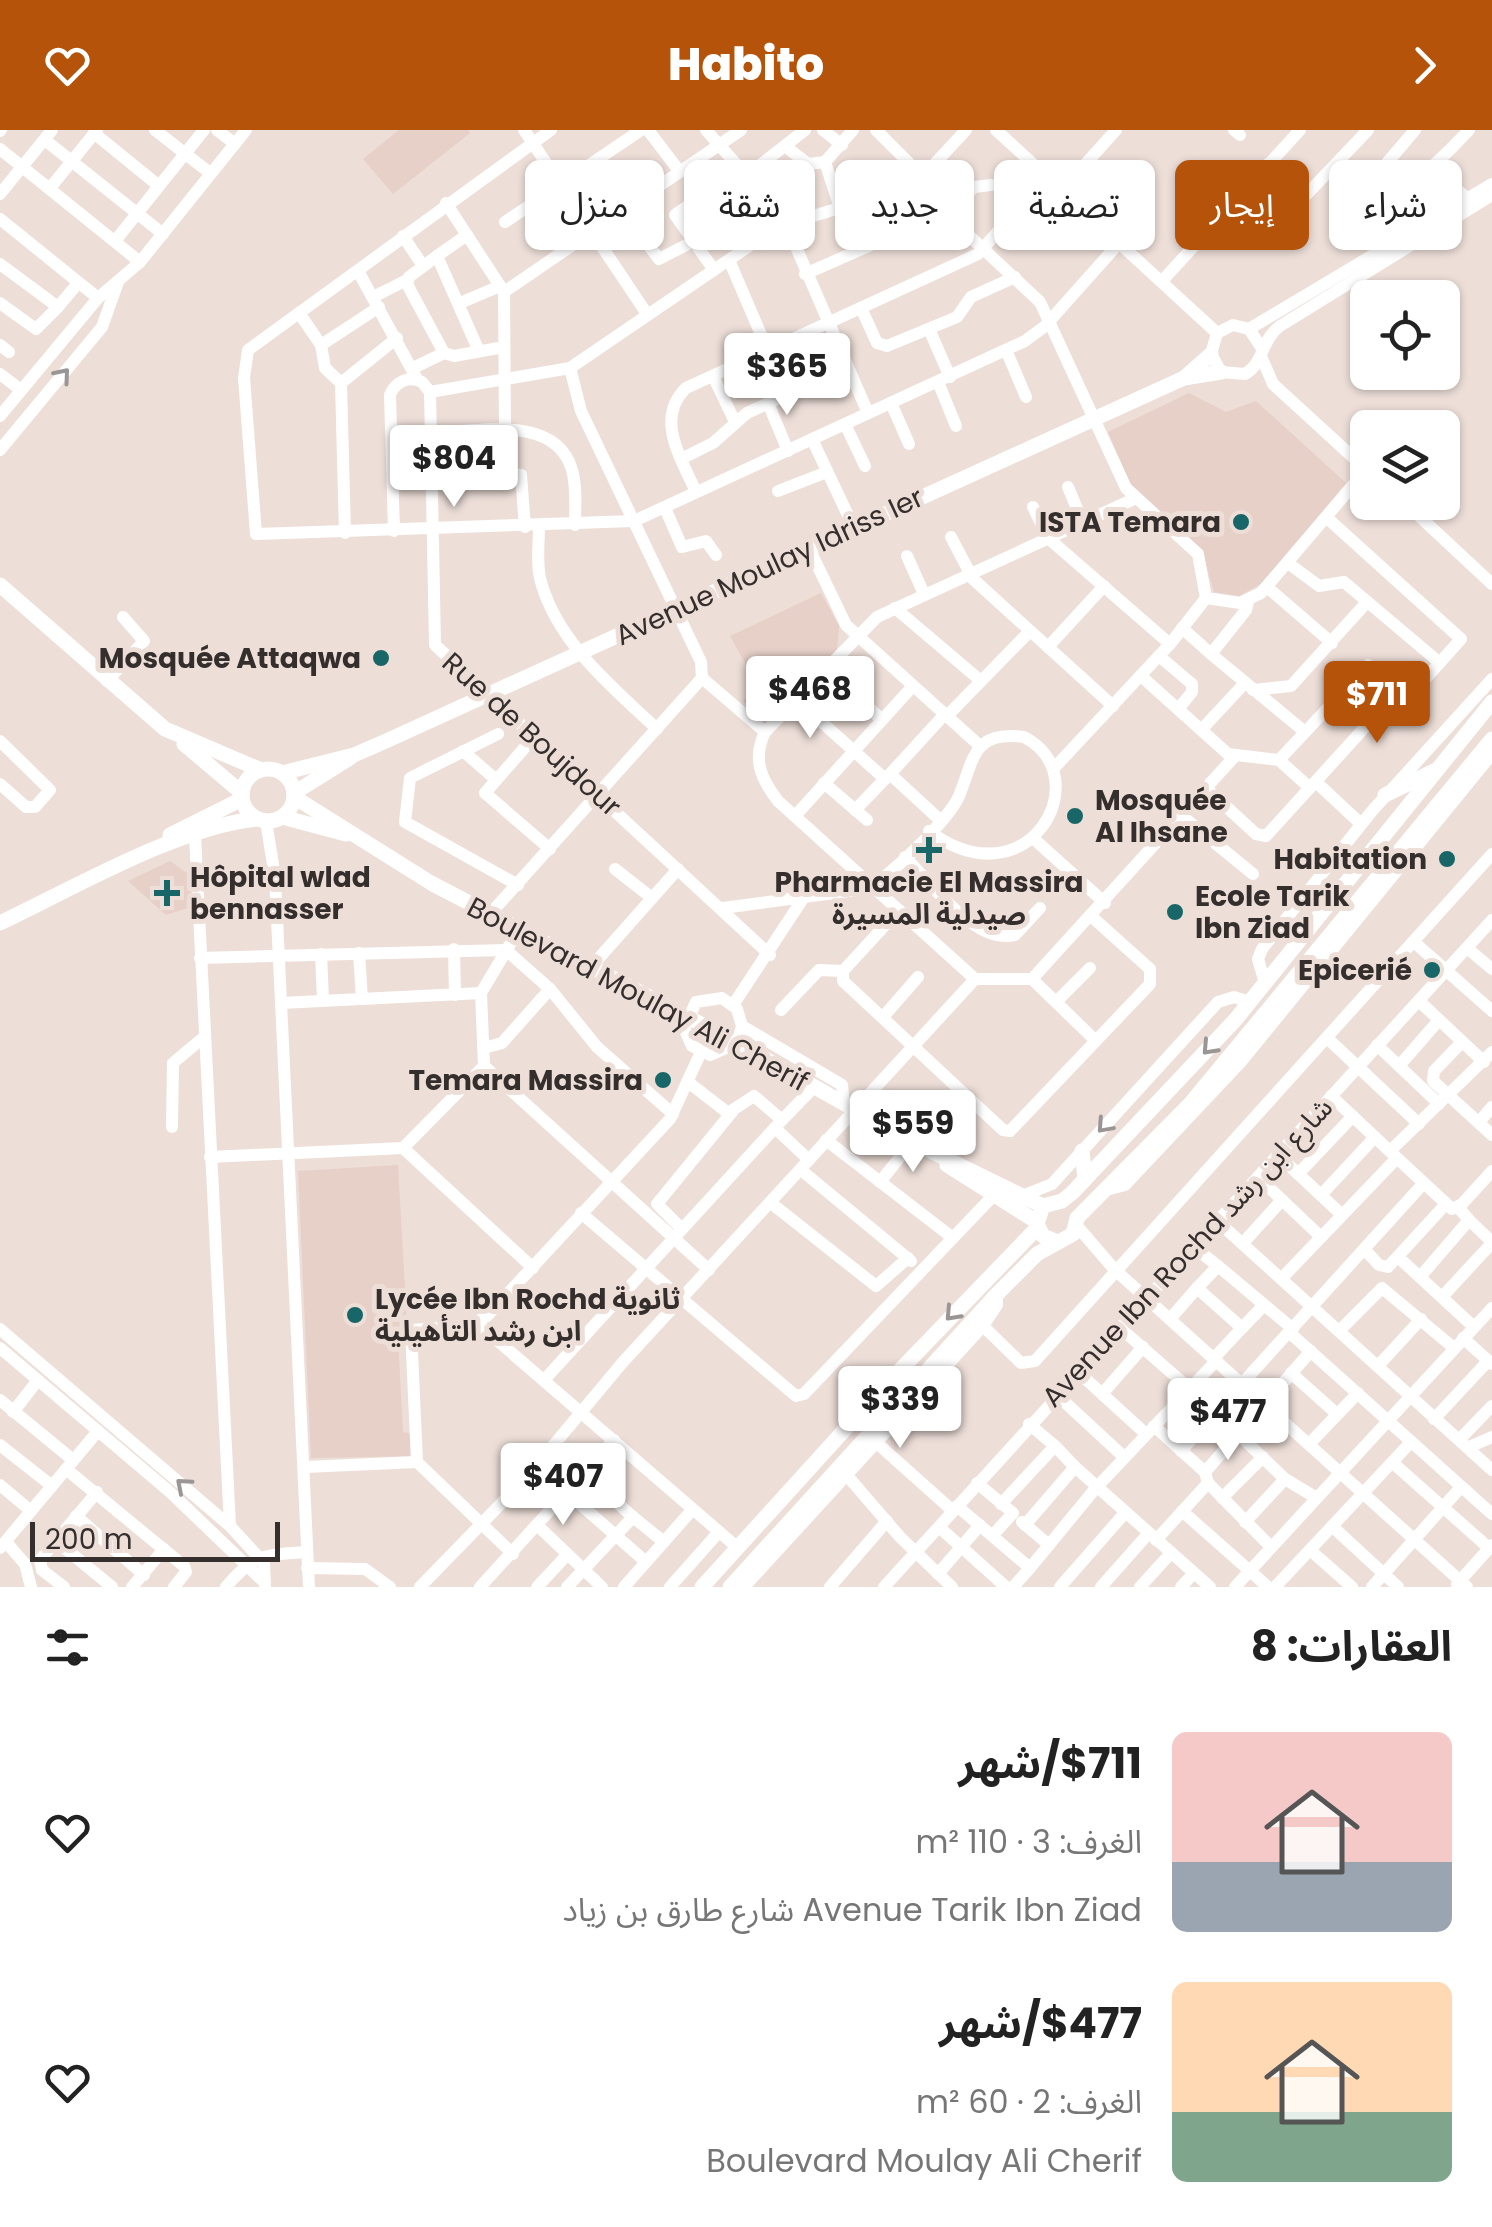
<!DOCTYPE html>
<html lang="ar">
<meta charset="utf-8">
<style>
:root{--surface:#fff;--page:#f6f6f6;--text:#222;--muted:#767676;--accent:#b45309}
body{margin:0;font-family:Poppins,"Noto Sans Arabic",sans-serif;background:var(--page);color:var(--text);direction:rtl;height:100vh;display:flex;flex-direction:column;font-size:38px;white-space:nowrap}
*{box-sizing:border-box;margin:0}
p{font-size:32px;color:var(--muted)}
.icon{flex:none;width:55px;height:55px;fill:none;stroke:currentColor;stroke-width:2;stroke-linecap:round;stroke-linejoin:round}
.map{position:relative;height:1457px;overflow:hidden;direction:ltr}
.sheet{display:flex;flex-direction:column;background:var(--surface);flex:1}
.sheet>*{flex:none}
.guide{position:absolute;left:30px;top:30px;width:1432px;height:90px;direction:rtl;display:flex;gap:20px}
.fabs{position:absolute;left:1350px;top:150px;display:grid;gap:20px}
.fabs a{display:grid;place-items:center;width:110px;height:110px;border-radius:15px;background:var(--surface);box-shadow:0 2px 8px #0004;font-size:50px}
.scale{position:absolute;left:30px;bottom:25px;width:250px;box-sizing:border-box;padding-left:10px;border:5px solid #342e2c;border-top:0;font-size:28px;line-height:35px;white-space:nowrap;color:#342e2c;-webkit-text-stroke:8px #edded8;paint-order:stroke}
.price{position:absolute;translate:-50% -85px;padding:0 22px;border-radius:10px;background:#fff;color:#222;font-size:32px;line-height:65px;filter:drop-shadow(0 2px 5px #0008)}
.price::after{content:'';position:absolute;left:50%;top:60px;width:30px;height:22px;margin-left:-15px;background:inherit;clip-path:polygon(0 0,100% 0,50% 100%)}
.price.current{background:var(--accent);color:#fff}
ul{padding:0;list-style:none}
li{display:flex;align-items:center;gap:30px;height:250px;padding:0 40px}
li span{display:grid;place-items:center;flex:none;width:280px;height:200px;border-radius:15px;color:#555}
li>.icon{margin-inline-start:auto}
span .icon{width:120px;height:120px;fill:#fffc;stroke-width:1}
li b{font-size:42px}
h2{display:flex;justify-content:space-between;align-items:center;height:120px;padding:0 40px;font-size:42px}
.chip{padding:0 35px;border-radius:15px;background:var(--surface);box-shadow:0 2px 8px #0004;font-size:35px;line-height:90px}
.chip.current{background:var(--accent);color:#fff}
header{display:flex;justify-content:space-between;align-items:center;height:130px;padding:0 40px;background:var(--accent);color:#fff;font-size:45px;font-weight:800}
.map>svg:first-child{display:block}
.built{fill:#e6d0c7}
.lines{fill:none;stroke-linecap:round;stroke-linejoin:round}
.minor{stroke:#fff;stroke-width:12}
.major{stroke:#fff;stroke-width:15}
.oneway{stroke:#9a9696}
.poi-dot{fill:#186667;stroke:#edded8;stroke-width:4}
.labels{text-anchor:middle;stroke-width:10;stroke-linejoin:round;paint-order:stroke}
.poi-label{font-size:28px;font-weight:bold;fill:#342e2c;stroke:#edded8;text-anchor:end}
.street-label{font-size:28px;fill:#342e2c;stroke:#edded8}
</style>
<header><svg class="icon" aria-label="forward" viewBox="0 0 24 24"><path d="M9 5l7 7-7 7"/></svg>Habito<svg class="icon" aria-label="heart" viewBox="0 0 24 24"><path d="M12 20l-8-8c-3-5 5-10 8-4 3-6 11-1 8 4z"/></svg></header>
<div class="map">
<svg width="1492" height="1457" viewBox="0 0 1492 1457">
<rect width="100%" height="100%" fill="#edded8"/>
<!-- built -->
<g class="built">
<polygon points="399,0 468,0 470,3 393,64 363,29"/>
<polygon points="1189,263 1226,282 1256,271 1346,353 1262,453 1239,466 1214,462 1202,421 1134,363 1108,302"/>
<polygon points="821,463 839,496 837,520 768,591 743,571 758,556 730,506"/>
<polygon points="170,731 192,747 194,776 166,785 128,751"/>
<polygon points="398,1035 407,1196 398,1208 403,1302 412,1304 413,1326 311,1328 298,1041"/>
</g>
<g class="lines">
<!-- minor -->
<g class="minor">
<polyline points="155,0 210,43"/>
<polyline points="217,0 235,14"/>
<polyline points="524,0 647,184"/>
<polyline points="551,0 248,220 244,248 256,404 634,391 1025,211 1045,196 1120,112"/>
<polyline points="648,0 680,42"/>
<polyline points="706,0 783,87 868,283"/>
<polyline points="823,0 842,15"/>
<polyline points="876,0 923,47"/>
<polyline points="996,0 1217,203"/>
<polyline points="1234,0 1240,5"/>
<path d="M1415 0 1380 41 1390 59C1412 61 1453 17 1469 0"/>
<polyline points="0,1 1,0"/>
<polyline points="94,3 159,56"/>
<polyline points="45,10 163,104"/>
<polyline points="785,16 808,34 825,32 839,75"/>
<polyline points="0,19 140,132"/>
<polyline points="825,32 853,0"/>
<polyline points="1268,34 1307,64 1368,0"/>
<polyline points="1431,37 1468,69"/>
<polyline points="745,47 805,0"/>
<polyline points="915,55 1040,172 1126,358 1198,424 1206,468 1240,473 1261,463 1366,340"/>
<polyline points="50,58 97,0"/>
<polyline points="1062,60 1116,0"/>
<polyline points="0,64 52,0"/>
<polyline points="702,64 713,81 721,83 758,60"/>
<polyline points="446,73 504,162 505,301"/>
<polyline points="623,82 659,129 692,112"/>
<polyline points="949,85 974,57 991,55"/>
<polyline points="0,89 98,168"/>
<polyline points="505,92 641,0"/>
<polyline points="403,106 423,136"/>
<polyline points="115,111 204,0"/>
<polyline points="437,126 467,105"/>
<polyline points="729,130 768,221"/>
<polyline points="0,134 58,177 78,153"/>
<polyline points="714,140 675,85 738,40"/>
<polyline points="358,141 417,249"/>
<polyline points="805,144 871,115 857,70"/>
<polyline points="1162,151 1300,0"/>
<polyline points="504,162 741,0"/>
<polyline points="373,167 407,150"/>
<polyline points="0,173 36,199 58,177"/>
<polyline points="460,173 500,156"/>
<polyline points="861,178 877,213 887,216 957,187 971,167 1015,147"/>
<polyline points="299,183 321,215"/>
<polyline points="929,199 950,247"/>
<polyline points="1249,199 1492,54"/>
<polyline points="0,215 9,222"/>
<path d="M1261 217 1249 199 1233 195 1217 203 1211 224 1221 242 1245 244C1264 233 1261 210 1280 196L1492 65"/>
<polyline points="1006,220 1026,267"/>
<polyline points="444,223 407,154 409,147 437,126 478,219"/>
<polyline points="1261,226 1273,254 1368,341"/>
<polyline points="413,238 444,223 454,226 504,217"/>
<polyline points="0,244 21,260"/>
<polyline points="713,246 735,292"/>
<polyline points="938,252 956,296"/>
<polyline points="341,253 325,238 321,215 379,177"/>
<polyline points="430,262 435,515 770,825"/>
<polyline points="430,262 570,238 777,97 915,55 966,0"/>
<polyline points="768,273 788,321"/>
<polyline points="891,273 909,314"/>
<polyline points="0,286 98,168 140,132 246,0"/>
<polyline points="845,294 865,336"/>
<polyline points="467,302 472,339 521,345 525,397"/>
<path d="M431 303C475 302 556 283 572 340 577 357 575 378 575 395"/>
<polyline points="812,309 854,398"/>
<polyline points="0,320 102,197 118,152"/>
<polyline points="681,329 713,313 747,283 807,255 809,246 791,210"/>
<polyline points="1068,357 1083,393"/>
<polyline points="778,361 827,342"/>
<path d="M696 362C682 330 654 289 686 258L978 124 1047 46"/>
<polyline points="1404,372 1492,454"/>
<polyline points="1033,377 1048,408 1170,514"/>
<polyline points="665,378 682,417 706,411 716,425"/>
<path d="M539 397C539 414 536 435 541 452 558 513 613 558 657 599"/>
<path d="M394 401 390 265C395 252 409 245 422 252L430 262"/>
<polyline points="345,403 341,253 397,208"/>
<polyline points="951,407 973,449 1113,576"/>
<polyline points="809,418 846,495 980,616"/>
<polyline points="907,426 924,464"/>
<polyline points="1288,433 1319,456 1344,452 1440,533"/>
<polyline points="1267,457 1332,513"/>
<polyline points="1248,472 1246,480 1211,524 1305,602"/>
<polyline points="895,478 981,551"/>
<polyline points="1182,498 1210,523"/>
<polyline points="1048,517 1104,456"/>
<polyline points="1159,526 1192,554 1192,562 1179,578"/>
<polyline points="825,537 881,589"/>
<polyline points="1141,546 1228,624 1279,630"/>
<polyline points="702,548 765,602"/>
<polyline points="107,551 144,511 123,487"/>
<polyline points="1253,560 1291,556 1367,472"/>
<polyline points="796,569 885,649 890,644 940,690"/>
<polyline points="946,587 1030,501"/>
<polyline points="1202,599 1244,554"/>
<polyline points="498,604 410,648 405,692 518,755"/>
<polyline points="534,607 485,663 550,719"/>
<polyline points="0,611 50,660 35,677 26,677 0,654"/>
<polyline points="463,621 494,648"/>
<polyline points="1055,637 1170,514 1206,468"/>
<polyline points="890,644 944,585"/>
<polyline points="1316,652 1361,694"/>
<polyline points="824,653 867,690"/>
<polyline points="1206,658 1256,704 1266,706 1376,585 1402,575 1461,509 1326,387"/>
<polyline points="1310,658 1279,630 1368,535"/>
<polyline points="855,680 885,649"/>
<polyline points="795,686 912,557"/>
<polyline points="1182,686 1253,744"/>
<polyline points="266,691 275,747 309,1457"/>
<polyline points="195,705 230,1396"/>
<polyline points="1034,709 1105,773"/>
<path d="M905 727C931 753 975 815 1015 805L1040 778"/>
<polyline points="615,739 652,768"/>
<path d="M723 778 864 759C886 752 950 688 959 666 974 630 972 600 1024 607 1100 647 1028 775 929 701"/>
<polyline points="490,784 702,548 701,532 581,281 570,238"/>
<polyline points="1414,812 1492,881"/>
<polyline points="1467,818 1492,839"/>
<polyline points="454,819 455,865"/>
<polyline points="359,823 362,869"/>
<polyline points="321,824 323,870"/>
<polyline points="200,828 506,820 550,859 597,917 673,984"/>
<polyline points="591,837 678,739"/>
<polyline points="843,841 843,851 1003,1000 1010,1001 1150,854 1150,839 1092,787"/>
<polyline points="843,841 899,780"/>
<polyline points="1032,849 1235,626"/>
<polyline points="1265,853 1258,829 1262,819 1372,681 1492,549"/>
<polyline points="1057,871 1090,838"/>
<polyline points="1419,871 1484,932"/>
<polyline points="281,873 481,863"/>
<polyline points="733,875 804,767"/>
<polyline points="781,880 819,840 843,841"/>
<polyline points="883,887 918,847"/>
<polyline points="742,896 737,913 710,925 692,916 684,898 696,872 722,868 737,879 742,896 842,955 844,974"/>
<polyline points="1327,908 1419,994"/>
<path d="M1095 910 1032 849H975L778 671C761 649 752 629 765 602L877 487 1134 369"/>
<polyline points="1462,912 1434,941 1433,951 1492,1005"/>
<polyline points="1377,915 1439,974"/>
<polyline points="484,918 502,913 550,859"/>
<polyline points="484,936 709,1140"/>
<polyline points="1399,936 1439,890"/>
<polyline points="1331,966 1395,1026"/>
<polyline points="782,990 813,958"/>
<polyline points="1479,992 1492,977"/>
<polyline points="172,997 173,933 204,907"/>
<polyline points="775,998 809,1030"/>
<polyline points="826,1010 953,1108"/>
<polyline points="403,1018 533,1138"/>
<polyline points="1390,1021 1492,922"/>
<polyline points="1278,1025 1342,1085"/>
<polyline points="210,1027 403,1018 484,936 481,863 519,799"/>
<polyline points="801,1040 911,1131"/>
<polyline points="1298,1044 1353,986"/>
<polyline points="1258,1047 1321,1107"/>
<polyline points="880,1052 912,1012"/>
<polyline points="1106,1060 1125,1055 1240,933 1492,624"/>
<polyline points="1321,1065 1375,1007"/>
<polyline points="1022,1066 1052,1054 1218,872 1234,867 1249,872"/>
<polyline points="771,1073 876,1156 908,1128"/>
<polyline points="581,1083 796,1266 804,1264 992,1067"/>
<polyline points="1215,1089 1492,1340"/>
<polyline points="1469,1090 1492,1112"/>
<polyline points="1077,1096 1114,1139 1467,1457"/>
<polyline points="681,1098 657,1074 732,982"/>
<polyline points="1243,1113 1282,1070"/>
<polyline points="1191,1115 1218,1136 1197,1158 1242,1198 1214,1228"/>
<polyline points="1365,1120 1379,1135 1388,1137 1445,1075"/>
<polyline points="1398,1127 1474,1197"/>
<polyline points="1218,1136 1293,1199"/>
<polyline points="1420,1147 1469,1090 1458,1077"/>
<polyline points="1282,1148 1397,1028 1452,1079 1462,1074 1492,1041"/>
<polyline points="1442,1167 1492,1113"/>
<polyline points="1170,1189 1197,1158"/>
<polyline points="477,1193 738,1418"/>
<polyline points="983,1196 1021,1233 1035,1231 1492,724"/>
<polyline points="1119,1197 1190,1259"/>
<polyline points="1242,1198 1264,1175"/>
<polyline points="0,1199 230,1396 264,1433 265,1457"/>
<polyline points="1339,1201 1382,1158 1454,1218"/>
<polyline points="1290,1203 1492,1384"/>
<polyline points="1463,1208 1492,1234"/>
<polyline points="0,1218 170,1362 264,1452"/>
<polyline points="1378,1236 1421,1189"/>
<polyline points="1078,1242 1146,1304"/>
<polyline points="1291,1243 1337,1284"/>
<polyline points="545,1249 782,990 754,966 728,983 688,952"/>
<polyline points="1102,1264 1143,1217"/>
<polyline points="1057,1265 1124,1327"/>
<polyline points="0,1270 73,1330"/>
<polyline points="13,1282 38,1250"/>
<polyline points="1434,1289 1488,1231"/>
<polyline points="1154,1296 1205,1342 1208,1353 1270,1416"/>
<polyline points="1239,1305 1285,1349 1315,1367"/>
<polyline points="1459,1310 1492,1276"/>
<polyline points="1310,1313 1358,1263"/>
<polyline points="878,1314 953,1381"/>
<polyline points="0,1315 52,1356"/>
<polyline points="1469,1317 1492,1307"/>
<polyline points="1181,1321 1422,1055"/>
<polyline points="1393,1333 1489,1418"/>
<polyline points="305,1337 417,1332"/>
<polyline points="1075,1337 1210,1457"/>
<polyline points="66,1339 184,1436 186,1442 174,1457"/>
<polyline points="844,1342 900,1407 952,1457"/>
<polyline points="1205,1342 1311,1221"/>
<polyline points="977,1353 1013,1383 993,1405"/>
<polyline points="0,1355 31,1381"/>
<polyline points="565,1361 646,1432"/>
<polyline points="1222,1368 1263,1327"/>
<polyline points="1001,1374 1055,1316 1029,1294"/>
<polyline points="957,1376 1030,1438 1013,1457"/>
<polyline points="1182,1381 1268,1457"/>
<polyline points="76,1386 144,1445"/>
<polyline points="633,1387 664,1412"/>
<polyline points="1022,1392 1049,1415"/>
<polyline points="1245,1392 1285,1349"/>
<polyline points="537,1395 602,1457"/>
<polyline points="1025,1395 1075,1337 1055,1316"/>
<polyline points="939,1397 1006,1457"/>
<polyline points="1333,1397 1398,1457"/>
<polyline points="55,1410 112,1457"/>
<polyline points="1156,1410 1208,1353"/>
<polyline points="6,1412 25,1434 31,1457"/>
<polyline points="0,1418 98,1301"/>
<polyline points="1310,1420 1352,1457"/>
<polyline points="513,1424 417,1332 411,1200 468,1196 487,1186 670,989 701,922"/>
<polyline points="307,1438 365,1439 390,1457"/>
<polyline points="1030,1438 1095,1359 1217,1230"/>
<polyline points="938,1444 980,1395"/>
<polyline points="1457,1454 1492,1415"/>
<polyline points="64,1457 42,1440 40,1430 97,1362"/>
<polyline points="132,1457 164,1419"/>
<path d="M226 1457C253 1424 265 1425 306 1422"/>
<polyline points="420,1457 526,1348 623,1232 975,849"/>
<polyline points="480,1457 614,1310"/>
<polyline points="537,1457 567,1425"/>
<polyline points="567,1457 633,1387 583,1342"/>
<polyline points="624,1457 692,1380"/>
<polyline points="670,1457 718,1403"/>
<polyline points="744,1457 983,1196 997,1175 997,1164"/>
<polyline points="830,1457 887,1391"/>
<polyline points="884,1457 1492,790"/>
<polyline points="1060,1457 1124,1384"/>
<polyline points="1101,1457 1148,1404"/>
<polyline points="1140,1457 1171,1423"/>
<polyline points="1181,1457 1194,1443"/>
<polyline points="1235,1457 1492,1178"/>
<polyline points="1275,1457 1411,1312"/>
<polyline points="1372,1457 1461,1357"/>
</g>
<!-- major -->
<g class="major">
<polyline points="1184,248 1211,224"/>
<polyline points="0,455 165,599 261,640"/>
<polyline points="184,614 242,663"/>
<circle cx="268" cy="665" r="26"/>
<polyline points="282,643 354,625 386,611 1184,248 1221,242"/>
<polyline points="294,663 350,628"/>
<polyline points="1385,665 1434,641"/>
<polyline points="294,667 431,753 737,913 912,1012 1043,1076"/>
<polyline points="282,687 346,704"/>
<polyline points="170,705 242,669"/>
<path d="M0 793C72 759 180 696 257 689"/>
<polyline points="1082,1021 1085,1049"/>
<polyline points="947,1035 1037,1092"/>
<polyline points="1055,1111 1043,1106 1037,1094 1043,1076 1062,1071 1072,1063 1236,889 1492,572"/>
<polyline points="702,1457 878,1263 1038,1097"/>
<polyline points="730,1457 997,1164 1037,1124 1073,1104 1077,1088 1190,974 1492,609"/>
</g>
</g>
<!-- one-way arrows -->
<defs><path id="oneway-chevron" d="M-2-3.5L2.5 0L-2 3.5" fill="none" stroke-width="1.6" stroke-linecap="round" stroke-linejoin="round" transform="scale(2.5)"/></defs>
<g class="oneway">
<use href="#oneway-chevron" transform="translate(63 245) rotate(-50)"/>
<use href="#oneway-chevron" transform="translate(1209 918) rotate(133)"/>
<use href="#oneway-chevron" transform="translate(1104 996) rotate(132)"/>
<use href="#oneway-chevron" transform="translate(952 1184) rotate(133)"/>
<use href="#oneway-chevron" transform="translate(183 1355) rotate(-139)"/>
</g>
<!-- markers -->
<g class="poi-dot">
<circle cx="1241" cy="392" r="10"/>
<circle cx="381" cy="528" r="10"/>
<circle cx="1075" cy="686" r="10"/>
<path d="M924 705h10v10h10v10h-10v10h-10v-10h-10v-10h10z"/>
<circle cx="1447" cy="729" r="10"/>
<path d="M162 748h10v10h10v10h-10v10h-10v-10h-10v-10h10z"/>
<circle cx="1175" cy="782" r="10"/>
<circle cx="1432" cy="840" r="10"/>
<circle cx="663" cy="950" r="10"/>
<circle cx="355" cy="1185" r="10"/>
</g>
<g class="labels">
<!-- poi labels -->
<g class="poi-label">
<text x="1221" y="402">ISTA Temara</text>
<text x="361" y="538">Mosquée Attaqwa</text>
<text x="1095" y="680" text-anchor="start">Mosquée<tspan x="1095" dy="32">Al Ihsane</tspan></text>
<text x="1427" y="739">Habitation</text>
<text x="190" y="757" text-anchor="start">Hôpital wlad<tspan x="190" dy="32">bennasser</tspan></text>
<text x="929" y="762" text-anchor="middle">Pharmacie El Massira<tspan x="929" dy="32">صيدلية المسيرة</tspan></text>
<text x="1195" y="776" text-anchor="start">Ecole Tarik<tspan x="1195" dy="32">Ibn Ziad</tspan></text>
<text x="1412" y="850">Epicerié</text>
<text x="643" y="960">Temara Massira</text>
<text x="375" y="1179" text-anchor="start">Lycée Ibn Rochd ثانوية<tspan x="375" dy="32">ابن رشد التأهيلية</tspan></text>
</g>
<!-- street labels -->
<g class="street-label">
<text transform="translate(769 436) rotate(-25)" y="10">Avenue Moulay Idriss Ier</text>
<text transform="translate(532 604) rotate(42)" y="10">Rue de Boujdour</text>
<text transform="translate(638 864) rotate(28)" y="10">Boulevard Moulay Ali Cherif</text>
<text transform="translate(1187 1122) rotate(-47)" y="10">Avenue Ibn Rochd شارع ابن رشد</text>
</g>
</g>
</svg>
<div class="fabs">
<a><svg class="icon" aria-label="locate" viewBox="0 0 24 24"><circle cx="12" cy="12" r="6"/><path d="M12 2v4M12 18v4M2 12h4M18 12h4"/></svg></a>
<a><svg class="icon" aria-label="layers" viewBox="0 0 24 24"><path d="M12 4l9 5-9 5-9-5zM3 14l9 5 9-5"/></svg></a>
</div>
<div class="scale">200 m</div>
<b class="price" style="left:787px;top:288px">$365</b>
<b class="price" style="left:454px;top:380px">$804</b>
<b class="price" style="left:810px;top:611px">$468</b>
<b class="price current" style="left:1377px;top:616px">$711</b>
<b class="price" style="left:913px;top:1045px">$559</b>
<b class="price" style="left:900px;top:1321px">$339</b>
<b class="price" style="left:1228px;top:1333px">$477</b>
<b class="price" style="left:563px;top:1398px">$407</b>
<div class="guide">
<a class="chip">شراء</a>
<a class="chip current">إيجار</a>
<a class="chip">تصفية</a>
<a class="chip">جديد</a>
<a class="chip">شقة</a>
<a class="chip">منزل</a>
</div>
</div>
<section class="sheet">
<h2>العقارات: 8<svg class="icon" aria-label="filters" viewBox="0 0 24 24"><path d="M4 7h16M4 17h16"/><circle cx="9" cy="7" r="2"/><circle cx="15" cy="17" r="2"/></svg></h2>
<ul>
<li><span style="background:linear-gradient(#f6c9c9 65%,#9aa5b1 0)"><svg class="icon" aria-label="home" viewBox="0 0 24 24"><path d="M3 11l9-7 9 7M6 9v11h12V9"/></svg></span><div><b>$711/شهر</b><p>الغرف: 3 · 110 m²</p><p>Avenue Tarik Ibn Ziad شارع طارق بن زياد</p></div><svg class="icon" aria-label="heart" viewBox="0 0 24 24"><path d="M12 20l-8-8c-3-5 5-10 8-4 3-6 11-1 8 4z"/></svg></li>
<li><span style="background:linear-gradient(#ffd9b3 65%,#7fa58c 0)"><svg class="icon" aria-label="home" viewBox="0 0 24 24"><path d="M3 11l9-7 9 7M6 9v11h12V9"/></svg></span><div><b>$477/شهر</b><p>الغرف: 2 · 60 m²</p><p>Boulevard Moulay Ali Cherif</p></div><svg class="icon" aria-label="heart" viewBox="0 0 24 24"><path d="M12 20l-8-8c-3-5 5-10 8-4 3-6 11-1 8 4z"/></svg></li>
</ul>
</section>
